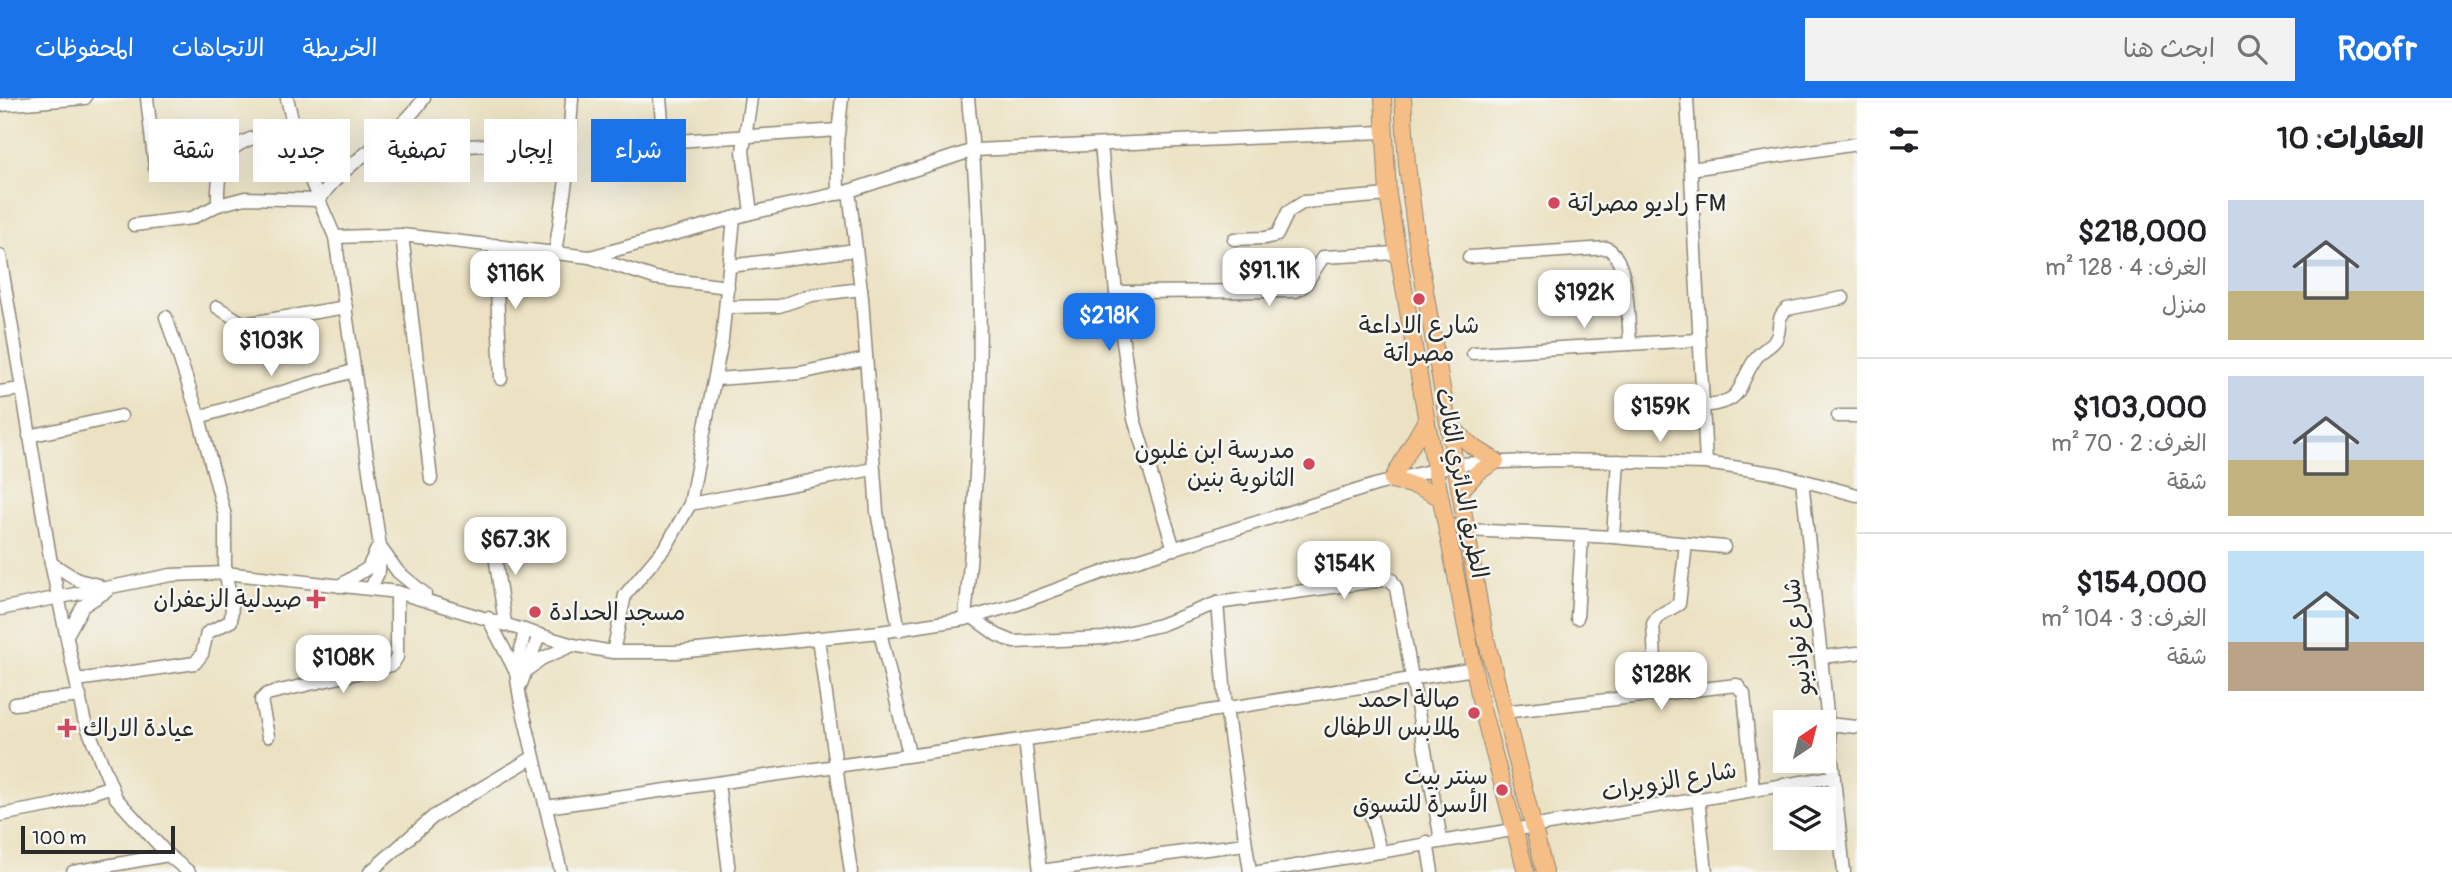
<!DOCTYPE html>
<html lang="ar">
<meta charset="utf-8">
<style>
:root{--surface:#fff;--page:#f2f2f2;--text:#202124;--muted:#757577;--line:#e0e0e0;--accent:#1a73e8}
body{margin:0;font-family:Pangolin,"Playpen Sans Arabic",sans-serif;background:var(--page);color:var(--text);direction:rtl;height:100vh;display:flex;flex-direction:column;font-size:26px;white-space:nowrap}
*{box-sizing:border-box;margin:0}
p{font-size:23px;color:var(--muted)}
.icon{flex:none;width:38px;height:38px;fill:none;stroke:currentColor;stroke-width:2;stroke-linecap:round;stroke-linejoin:round}
.map{position:relative;flex:1;overflow:hidden;direction:ltr}
.sheet{display:flex;flex-direction:column;background:var(--surface);width:595px}
.sheet>*{flex:none}
.top-card{position:absolute;left:21px;top:21px;width:665px;height:63px;direction:rtl;display:flex;gap:14px}
.needle{width:46px;rotate:35deg}
.buttons{position:absolute;left:1773px;top:612px;display:grid;gap:14px}
.buttons a{display:grid;place-items:center;width:63px;height:63px;border-radius:0px;background:var(--surface);box-shadow:0 7px 28px #0002;font-size:35px}
.scale{position:absolute;left:21px;bottom:18px;width:154px;box-sizing:border-box;padding-left:7px;border:4px solid #2b2b2b;border-top:0;font-size:19px;line-height:24px;white-space:nowrap;color:#2b2b2b;-webkit-text-stroke:5px #f6f6f2;paint-order:stroke}
.price{position:absolute;translate:-50% -60px;padding:0 16px;border-radius:14px;background:#fff;color:#222;font-size:23px;line-height:46px;filter:drop-shadow(0 2px 4px #0008)}
.price::after{content:'';position:absolute;left:50%;top:42px;width:21px;height:16px;margin-left:-10px;background:inherit;clip-path:polygon(0 0,100% 0,50% 100%)}
.price.current{background:var(--accent);color:#fff}
ul{padding:0;list-style:none}
li{display:flex;align-items:center;gap:21px;height:175px;padding:0 28px}
li+li{border-top:2px solid var(--line)}
li span{display:grid;place-items:center;flex:none;width:196px;height:140px;border-radius:0px;color:#555}
li>.icon{margin-inline-start:auto}
span .icon{width:84px;height:84px;fill:#fffc;stroke-width:1}
li b{font-size:30px}
h2{display:flex;justify-content:space-between;align-items:center;height:84px;padding:0 28px;font-size:30px}
.pill{padding:0 24px;border-radius:0px;background:var(--surface);box-shadow:0 7px 28px #0002;font-size:24px;line-height:63px}
.pill.current{background:var(--accent);color:#fff}
header{display:flex;align-items:center;gap:42px;box-sizing:border-box;height:98px;padding:0 35px;background:var(--accent);color:#fff}
header strong{font-size:33px}
nav{display:flex;gap:38px;margin-inline-start:auto;font-size:24px}
.search{width:490px;height:63px;background:var(--page);display:flex;align-items:center;gap:18px;box-sizing:border-box;padding:0 24px;border-radius:0px;color:var(--muted);font-size:26px}
main{display:flex;flex:1;min-height:0}
.map>svg:first-child{display:block}
.lines{fill:none;stroke-linecap:round;stroke-linejoin:round}
.minor-casing{stroke:#8c8677;stroke-width:15}
.major-casing{stroke:#8c8677;stroke-width:18}
.minor{stroke:#fff;stroke-width:12}
.major{stroke:#f6be87;stroke-width:16}
.poi-dot{fill:#d1495b;stroke:#f6f6f2;stroke-width:2.5}
.labels{text-anchor:middle;stroke-width:5;stroke-linejoin:round;paint-order:stroke}
.poi-label{font-size:24px;fill:#2b2b2b;stroke:#f6f6f2;text-anchor:end}
.street-label{font-size:24px;fill:#2b2b2b;stroke:#f6f6f2}
</style>
<header>
<strong>Roofr</strong>
<div class="search"><svg class="icon" aria-label="search" viewBox="0 0 24 24"><circle cx="10" cy="10" r="6"/><path d="M15 15l6 6"/></svg>ابحث هنا</div>
<nav><a>الخريطة</a><a>الاتجاهات</a><a>المحفوظات</a></nav>
</header>
<main>
<section class="sheet">
<h2>العقارات: 10<svg class="icon" aria-label="filters" viewBox="0 0 24 24"><path d="M4 7h16M4 17h16"/><circle cx="9" cy="7" r="2"/><circle cx="15" cy="17" r="2"/></svg></h2>
<ul>
<li><span style="background:linear-gradient(#c9d6e8 65%,#c2b280 0)"><svg class="icon" aria-label="home" viewBox="0 0 24 24"><path d="M3 11l9-7 9 7M6 9v11h12V9"/></svg></span><div><b>$218,000</b><p>الغرف: 4 · 128 m²</p><p>منزل</p></div></li>
<li><span style="background:linear-gradient(#c9d6e8 60%,#c2b280 0)"><svg class="icon" aria-label="home" viewBox="0 0 24 24"><path d="M3 11l9-7 9 7M6 9v11h12V9"/></svg></span><div><b>$103,000</b><p>الغرف: 2 · 70 m²</p><p>شقة</p></div></li>
<li><span style="background:linear-gradient(#bfe0f5 65%,#b9a48a 0)"><svg class="icon" aria-label="home" viewBox="0 0 24 24"><path d="M3 11l9-7 9 7M6 9v11h12V9"/></svg></span><div><b>$154,000</b><p>الغرف: 3 · 104 m²</p><p>شقة</p></div></li>
</ul>
</section>
<div class="map">
<svg width="1857" height="774" viewBox="0 0 1857 774">
<rect width="100%" height="100%" fill="#f6f6f2"/>
<filter id="ink" filterUnits="userSpaceOnUse"><feTurbulence type="fractalNoise" baseFrequency=".0143" numOctaves="2"/><feDisplacementMap in="SourceGraphic" scale="14" xChannelSelector="R" yChannelSelector="G"/><feConvolveMatrix kernelMatrix="1 2 1 2 8 2 1 2 1" color-interpolation-filters="sRGB"/></filter>
<filter id="wash" filterUnits="userSpaceOnUse"><feTurbulence type="fractalNoise" baseFrequency=".00686" numOctaves="4" result="noise"/><feDisplacementMap in="SourceGraphic" scale="28" xChannelSelector="R" yChannelSelector="G"/><feGaussianBlur stdDeviation="1.57" result="paint"/><feColorMatrix in="noise" values="0 0 0 0 0 0 0 0 0 0 0 0 0 0 0 0 0 1.4 0 .05"/><feComposite in="paint" operator="in"/></filter>
<g filter="url(#wash)">
<rect width="100%" height="100%" fill="#ece2c3"/>
</g>
<g filter="url(#ink)">
<g class="lines">
<defs>
<g id="minor">
<polyline points="147,0 155,70"/>
<polyline points="287,0 301,59 319,102"/>
<polyline points="660,0 663,35 677,43 838,32"/>
<polyline points="1687,0 1706,365"/>
<polyline points="0,7 85,0"/>
<polyline points="377,45 389,57 401,61 466,48 570,43"/>
<polyline points="1101,47 1116,195 1134,321 1174,451"/>
<polyline points="1691,71 1857,46"/>
<polyline points="849,93 862,200 877,414 899,532"/>
<polyline points="838,96 837,45 842,0"/>
<path d="M218 107C216 43 238 46 291 27"/>
<polyline points="751,115 743,53 751,0"/>
<polyline points="134,127 192,120 218,107 245,100 319,102"/>
<polyline points="402,137 431,381"/>
<polyline points="335,139 402,137 555,155 567,76 572,0"/>
<polyline points="1234,141 1265,140 1277,137 1288,114 1304,104 1388,97"/>
<polyline points="495,147 501,281"/>
<polyline points="555,155 590,159 751,115 849,93 974,52 1383,34"/>
<polyline points="0,158 51,465 84,621 116,700 168,757 189,774"/>
<polyline points="590,159 655,180 728,189"/>
<path d="M1469 159 1607 150C1629 161 1628 222 1630 246"/>
<polyline points="730,168 856,152"/>
<polyline points="1123,194 1296,193 1305,187 1323,159 1397,155"/>
<polyline points="217,209 244,226 346,209"/>
<polyline points="727,209 779,208 812,197 861,191"/>
<polyline points="1473,255 1698,242"/>
<polyline points="716,281 800,275 866,261"/>
<polyline points="0,294 21,291"/>
<path d="M1702 308C1747 303 1734 292 1756 260 1761 252 1771 249 1776 241 1782 230 1775 220 1787 211L1843 200"/>
<polyline points="1838,318 1857,318"/>
<polyline points="199,319 353,273"/>
<polyline points="29,338 121,318"/>
<polyline points="1802,382 1844,774"/>
<polyline points="690,406 873,371"/>
<polyline points="1467,432 1613,439 1724,449"/>
<polyline points="492,437 505,525"/>
<polyline points="1613,439 1618,363"/>
<polyline points="380,449 398,474 425,496"/>
<polyline points="51,465 78,482 98,487"/>
<polyline points="339,488 368,470 377,451"/>
<path d="M371 490 379 473 380 449 335 139 319 102C347 60 397 41 424 0"/>
<polyline points="1217,505 1226,610 1250,774"/>
<polyline points="0,511 171,477 225,475 397,494 573,547 613,554 677,554 880,534 965,521 1015,507 1128,465 1375,387 1457,366 1555,362 1706,365 1779,376 1857,397"/>
<polyline points="972,519 997,537 1014,544 1104,540 1160,527 1217,505 1391,481 1396,490 1441,742"/>
<polyline points="488,520 516,574"/>
<polyline points="1577,520 1582,438"/>
<path d="M965 521C982 349 986 172 968 0"/>
<polyline points="525,532 516,574 520,600 561,774"/>
<polyline points="880,534 909,656"/>
<polyline points="67,537 83,508 107,493"/>
<polyline points="818,540 851,774"/>
<polyline points="613,554 625,497 667,447 690,406 722,242 734,120"/>
<polyline points="1821,559 1857,555"/>
<polyline points="526,573 541,561 573,547"/>
<polyline points="77,582 195,565 202,556 207,535 231,523 232,505 225,475 225,418 199,319 166,219"/>
<polyline points="521,586 539,537"/>
<polyline points="1657,597 1653,526 1658,518 1679,506 1686,446"/>
<polyline points="15,606 80,598"/>
<polyline points="1503,614 1737,587 1744,596 1753,690"/>
<polyline points="1827,626 1857,629"/>
<polyline points="268,638 261,602 267,596 392,567 397,559 397,494"/>
<polyline points="1025,641 1040,774"/>
<polyline points="718,685 729,774"/>
<polyline points="1698,700 1706,774"/>
<polyline points="546,709 1084,633 1474,571"/>
<polyline points="1369,710 1380,753"/>
<polyline points="0,717 54,707 109,689"/>
<polyline points="1427,744 1432,774"/>
<polyline points="1040,773 1245,746"/>
<polyline points="73,774 168,757"/>
<polyline points="370,774 433,719 532,660"/>
<polyline points="1259,774 1832,679"/>
</g>
<g id="major">
<polyline points="1383,0 1388,97 1435,371 1482,611 1526,774"/>
<polyline points="1403,0 1407,67 1418,152 1484,533 1545,774"/>
<polyline points="1426,322 1392,382 1419,389 1441,400"/>
<polyline points="1449,327 1472,348 1496,363"/>
<polyline points="1461,392 1477,375 1496,363"/>
</g>
</defs>
<!-- minor casing -->
<use href="#minor" class="minor-casing"/>
<!-- major casing -->
<use href="#major" class="major-casing"/>
<!-- minor -->
<use href="#minor" class="minor"/>
<!-- major -->
<use href="#major" class="major"/>
</g>
</g>
<!-- markers -->
<g class="poi-dot">
<circle cx="1554" cy="105" r="7"/>
<circle cx="1419" cy="201" r="7"/>
<circle cx="1309" cy="366" r="7"/>
<path d="M312.5 490.5h7v7h7v7h-7v7h-7v-7h-7v-7h7z"/>
<circle cx="535" cy="514" r="7"/>
<circle cx="1474" cy="615" r="7"/>
<path d="M63.5 619.5h7v7h7v7h-7v7h-7v-7h-7v-7h7z"/>
<circle cx="1502" cy="692" r="7"/>
</g>
<g class="labels">
<!-- poi labels -->
<g class="poi-label">
<text x="1568" y="113" text-anchor="start">راديو مصراتة FM</text>
<text x="1419" y="235" text-anchor="middle">شارع الاداعة<tspan x="1419" dy="28">مصراتة</tspan></text>
<text x="1295" y="360">مدرسة ابن غلبون<tspan x="1295" dy="28">الثانوية بنين</tspan></text>
<text x="302" y="509">صيدلية الزعفران</text>
<text x="549" y="522" text-anchor="start">مسجد الحدادة</text>
<text x="1460" y="609">صالة احمد<tspan x="1460" dy="28">لملابس الاطفال</tspan></text>
<text x="83" y="638" text-anchor="start">عيادة الاراك</text>
<text x="1488" y="686">سنتر بيت<tspan x="1488" dy="28">الأسرة للتسوق</tspan></text>
</g>
<!-- street labels -->
<g class="street-label">
<text transform="translate(1462 385) rotate(79)" y="8">الطريق الدائري الثالث</text>
<text transform="translate(1797 539) rotate(-96)" y="8">شارع نواذيبو</text>
<text transform="translate(1669 683) rotate(-10)" y="8">شارع الزويرات</text>
</g>
</g>
</svg>
<div class="buttons">
<a><svg class="needle" viewBox="-14 -14 28 28"><path d="M0-13l5 13h-10z" fill="#e53935"/><path d="M0 13l5-13h-10z" fill="#757577"/></svg></a>
<a><svg class="icon" aria-label="layers" viewBox="0 0 24 24"><path d="M12 4l9 5-9 5-9-5zM3 14l9 5 9-5"/></svg></a>
</div>
<div class="scale">100 m</div>
<b class="price" style="left:1269px;top:210px">$91.1K</b>
<b class="price" style="left:515px;top:213px">$116K</b>
<b class="price" style="left:1584px;top:232px">$192K</b>
<b class="price current" style="left:1109px;top:255px">$218K</b>
<b class="price" style="left:271px;top:280px">$103K</b>
<b class="price" style="left:1660px;top:346px">$159K</b>
<b class="price" style="left:515px;top:479px">$67.3K</b>
<b class="price" style="left:1344px;top:503px">$154K</b>
<b class="price" style="left:343px;top:597px">$108K</b>
<b class="price" style="left:1661px;top:614px">$128K</b>
<div class="top-card">
<a class="pill current">شراء</a>
<a class="pill">إيجار</a>
<a class="pill">تصفية</a>
<a class="pill">جديد</a>
<a class="pill">شقة</a>
</div>
</div>
</main>
